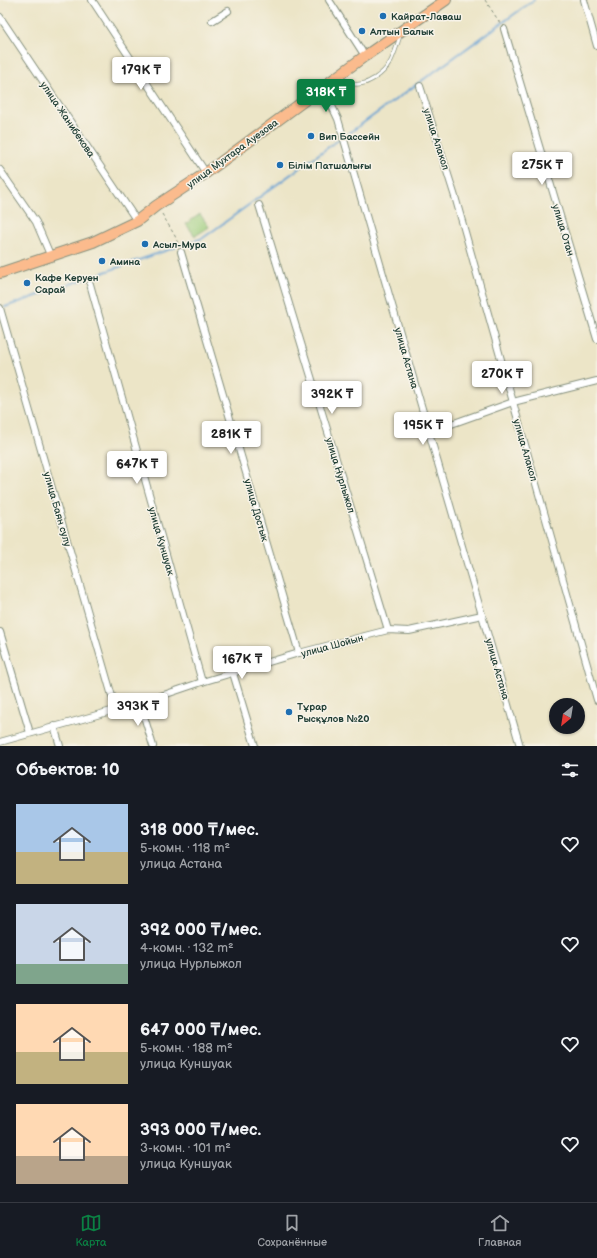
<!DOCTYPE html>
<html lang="ru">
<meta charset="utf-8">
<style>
:root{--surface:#171b24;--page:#20242c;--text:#f1f3f6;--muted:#9ea1a6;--line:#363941;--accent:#0b8043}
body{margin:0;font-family:"Balsamiq Sans",sans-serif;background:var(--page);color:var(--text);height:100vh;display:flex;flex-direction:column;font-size:15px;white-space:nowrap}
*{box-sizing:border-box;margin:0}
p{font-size:13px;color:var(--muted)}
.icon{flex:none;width:22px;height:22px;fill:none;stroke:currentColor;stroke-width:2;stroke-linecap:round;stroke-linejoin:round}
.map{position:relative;height:746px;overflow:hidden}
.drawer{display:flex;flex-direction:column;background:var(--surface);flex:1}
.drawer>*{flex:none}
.needle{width:26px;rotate:210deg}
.tools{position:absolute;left:549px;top:698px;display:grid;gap:8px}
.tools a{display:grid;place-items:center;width:36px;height:36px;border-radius:50%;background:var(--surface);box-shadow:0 1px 3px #0004;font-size:20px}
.price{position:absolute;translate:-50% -34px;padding:0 9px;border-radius:4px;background:#fff;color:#222;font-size:13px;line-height:26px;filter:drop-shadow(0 1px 2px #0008)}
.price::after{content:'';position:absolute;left:50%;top:24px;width:12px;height:9px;margin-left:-6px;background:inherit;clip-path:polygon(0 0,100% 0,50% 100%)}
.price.on{background:var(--accent);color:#fff}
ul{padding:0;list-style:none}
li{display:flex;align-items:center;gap:12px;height:100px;padding:0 16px}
li span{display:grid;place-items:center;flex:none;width:112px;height:80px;border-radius:0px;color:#555}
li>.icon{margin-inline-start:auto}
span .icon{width:48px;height:48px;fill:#fffc;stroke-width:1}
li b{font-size:17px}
h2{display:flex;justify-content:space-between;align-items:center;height:48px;padding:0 16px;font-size:17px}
.tab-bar{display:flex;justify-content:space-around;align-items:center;height:56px;border-top:1px solid var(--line);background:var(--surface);font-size:11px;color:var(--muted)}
.tab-bar a{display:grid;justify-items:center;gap:2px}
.tab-bar .on{color:var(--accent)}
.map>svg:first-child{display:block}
.green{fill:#9dcd7b;stroke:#5e8558}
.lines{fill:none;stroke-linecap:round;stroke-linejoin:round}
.stream{stroke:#609fd2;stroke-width:2}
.service-casing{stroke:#86917e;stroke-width:4.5}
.minor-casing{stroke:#86917e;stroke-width:8}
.primary-casing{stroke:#86917e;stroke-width:12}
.path{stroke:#86917e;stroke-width:1;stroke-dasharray:3 3;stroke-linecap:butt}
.service{stroke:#fff;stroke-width:3}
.minor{stroke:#fff;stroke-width:6}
.primary{stroke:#fbbb8d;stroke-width:10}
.poi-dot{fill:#1f6fb2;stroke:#f7f3e8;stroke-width:1.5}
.labels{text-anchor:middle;stroke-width:3;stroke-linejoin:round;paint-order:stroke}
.poi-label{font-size:10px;font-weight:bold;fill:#1f3d34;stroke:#f7f3e8;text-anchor:start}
.street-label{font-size:10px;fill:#1f3d34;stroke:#f7f3e8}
</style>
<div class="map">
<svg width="597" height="746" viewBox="0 0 597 746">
<rect width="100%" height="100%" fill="#f7f3e8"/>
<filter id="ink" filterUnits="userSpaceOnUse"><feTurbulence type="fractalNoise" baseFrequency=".025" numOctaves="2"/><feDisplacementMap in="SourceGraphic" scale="8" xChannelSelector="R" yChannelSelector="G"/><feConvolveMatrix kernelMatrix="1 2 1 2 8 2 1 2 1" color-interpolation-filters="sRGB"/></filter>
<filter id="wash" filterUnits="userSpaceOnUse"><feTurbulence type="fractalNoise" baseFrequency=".012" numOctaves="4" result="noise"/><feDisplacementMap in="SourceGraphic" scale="16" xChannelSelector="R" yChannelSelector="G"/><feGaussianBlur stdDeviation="0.9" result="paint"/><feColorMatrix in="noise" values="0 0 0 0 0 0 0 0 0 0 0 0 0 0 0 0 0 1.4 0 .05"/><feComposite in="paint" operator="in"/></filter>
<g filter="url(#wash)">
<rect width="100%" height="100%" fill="#ece5c7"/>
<!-- green -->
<polygon class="green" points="200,214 209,227 195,236 186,224"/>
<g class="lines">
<!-- stream -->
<g class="stream">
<polyline points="345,136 534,0"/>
<polyline points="182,245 203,238 341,138"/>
<polyline points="5,307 176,247"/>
</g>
</g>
</g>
<g filter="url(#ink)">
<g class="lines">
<defs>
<path id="service" d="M340 78C344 80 350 83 354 84 363 85 368 82 375 78 392 67 394 54 400 36"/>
<g id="minor">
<polyline points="92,0 206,173"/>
<polyline points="329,0 365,56"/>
<polyline points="584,0 597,46"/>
<polyline points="0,17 137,221"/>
<polyline points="212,21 228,11"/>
<polyline points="504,29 597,339"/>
<polyline points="420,86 456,200 597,700"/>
<polyline points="323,87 338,119 520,746"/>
<polyline points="0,170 36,222 51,257"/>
<polyline points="259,205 388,630"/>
<polyline points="181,252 299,653"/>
<polyline points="90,284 202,682"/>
<polyline points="0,308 116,710"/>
<polyline points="429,432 513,402 597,381"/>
<polyline points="0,632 30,733"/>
<polyline points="233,673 255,746"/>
<polyline points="140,703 153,746"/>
<polyline points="54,726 60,746"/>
<polyline points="0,742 140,703 202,682 299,653 388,630 409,631 482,615"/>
</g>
<polyline id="primary" points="0,273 93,242 137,221 156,206 206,173 365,56 446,0"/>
</defs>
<!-- service casing -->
<use href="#service" class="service-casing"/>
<!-- minor casing -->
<use href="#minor" class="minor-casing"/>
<!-- primary casing -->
<use href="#primary" class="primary-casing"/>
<!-- path -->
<g class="path">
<polyline points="485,0 500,23"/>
<polyline points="162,214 175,236 179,246"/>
</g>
<!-- service -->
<use href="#service" class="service"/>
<!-- minor -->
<use href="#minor" class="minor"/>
<!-- primary -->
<use href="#primary" class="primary"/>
</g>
</g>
<!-- markers -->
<g class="poi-dot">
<circle cx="383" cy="16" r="4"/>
<circle cx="362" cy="31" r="4"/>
<circle cx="311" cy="136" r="4"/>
<circle cx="280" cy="165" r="4"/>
<circle cx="145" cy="244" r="4"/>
<circle cx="102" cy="261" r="4"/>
<circle cx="27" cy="283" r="4"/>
<circle cx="289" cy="712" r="4"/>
</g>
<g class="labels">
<!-- poi labels -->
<g class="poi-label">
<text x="391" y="20">Кайрат-Лаваш</text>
<text x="370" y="35">Алтын Балык</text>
<text x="319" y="140">Вип Бассейн</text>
<text x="288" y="169">Білім Патшалығы</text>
<text x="153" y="248">Асыл-Мура</text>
<text x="110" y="265">Амина</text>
<text x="35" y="281">Кафе Керуен<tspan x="35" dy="12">Сарай</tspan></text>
<text x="297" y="710">Тұрар<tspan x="297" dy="12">Рысқұлов №20</tspan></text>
</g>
<!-- street labels -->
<g class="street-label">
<text transform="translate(68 119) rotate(56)" y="4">улица Жанибекова</text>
<text transform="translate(437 139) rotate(72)" y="4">улица Алакол</text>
<text transform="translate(232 153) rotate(-36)" y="4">улица Мухтара Ауезова</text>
<text transform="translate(564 230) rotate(73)" y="4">улица Отан</text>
<text transform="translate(407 358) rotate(74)" y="4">улица Астана</text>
<text transform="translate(526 450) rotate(74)" y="4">улица Алакол</text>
<text transform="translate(341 475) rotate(73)" y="4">улица Нурлыжол</text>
<text transform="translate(58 509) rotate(74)" y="4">улица Баян сулу</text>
<text transform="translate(257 510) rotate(74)" y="4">улица Достык</text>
<text transform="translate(162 541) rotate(74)" y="4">улица Куншуак</text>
<text transform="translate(332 645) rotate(-15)" y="4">улица Шойын</text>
<text transform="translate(498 669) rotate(74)" y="4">улица Астана</text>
</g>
</g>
</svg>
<div class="tools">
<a><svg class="needle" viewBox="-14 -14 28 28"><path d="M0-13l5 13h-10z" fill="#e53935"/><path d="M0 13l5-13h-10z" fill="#9ea1a6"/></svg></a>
</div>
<b class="price" style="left:141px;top:91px">179K ₸</b>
<b class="price on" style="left:326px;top:113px">318K ₸</b>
<b class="price" style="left:542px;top:186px">275K ₸</b>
<b class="price" style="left:502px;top:395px">270K ₸</b>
<b class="price" style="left:332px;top:415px">392K ₸</b>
<b class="price" style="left:423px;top:446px">195K ₸</b>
<b class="price" style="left:231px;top:455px">281K ₸</b>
<b class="price" style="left:137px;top:485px">647K ₸</b>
<b class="price" style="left:242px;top:680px">167K ₸</b>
<b class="price" style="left:138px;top:727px">393K ₸</b>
</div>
<section class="drawer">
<h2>Объектов: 10<svg class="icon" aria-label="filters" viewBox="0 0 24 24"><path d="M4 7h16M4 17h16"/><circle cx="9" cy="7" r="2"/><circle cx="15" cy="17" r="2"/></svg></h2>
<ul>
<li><span style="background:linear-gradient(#a9c7e8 60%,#c2b280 0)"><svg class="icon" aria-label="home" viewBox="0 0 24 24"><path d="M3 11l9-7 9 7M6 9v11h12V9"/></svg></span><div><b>318 000 ₸/мес.</b><p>5-комн. · 118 m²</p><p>улица Астана</p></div><svg class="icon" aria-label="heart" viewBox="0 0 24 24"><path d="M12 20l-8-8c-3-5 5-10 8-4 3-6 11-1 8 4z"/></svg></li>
<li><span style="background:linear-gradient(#c9d6e8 75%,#7fa58c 0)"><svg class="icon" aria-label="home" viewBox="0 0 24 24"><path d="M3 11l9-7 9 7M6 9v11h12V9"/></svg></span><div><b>392 000 ₸/мес.</b><p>4-комн. · 132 m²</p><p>улица Нурлыжол</p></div><svg class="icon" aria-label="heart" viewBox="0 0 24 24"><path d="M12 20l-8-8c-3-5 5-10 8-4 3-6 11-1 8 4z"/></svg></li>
<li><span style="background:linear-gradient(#ffd9b3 60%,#c2b280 0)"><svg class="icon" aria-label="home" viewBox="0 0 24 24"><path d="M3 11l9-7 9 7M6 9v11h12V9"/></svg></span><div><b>647 000 ₸/мес.</b><p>5-комн. · 188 m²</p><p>улица Куншуак</p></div><svg class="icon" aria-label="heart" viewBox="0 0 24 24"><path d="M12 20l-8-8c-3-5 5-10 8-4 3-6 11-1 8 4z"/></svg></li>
<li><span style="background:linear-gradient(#ffd9b3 65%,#b9a48a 0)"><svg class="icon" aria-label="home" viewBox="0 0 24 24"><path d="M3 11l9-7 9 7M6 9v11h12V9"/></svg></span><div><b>393 000 ₸/мес.</b><p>3-комн. · 101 m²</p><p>улица Куншуак</p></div><svg class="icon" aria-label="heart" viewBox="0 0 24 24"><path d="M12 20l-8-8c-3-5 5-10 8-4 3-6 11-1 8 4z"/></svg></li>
</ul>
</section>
<nav class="tab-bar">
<a class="on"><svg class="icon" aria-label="map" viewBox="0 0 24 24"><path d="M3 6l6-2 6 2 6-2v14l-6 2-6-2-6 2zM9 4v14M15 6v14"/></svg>Карта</a>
<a><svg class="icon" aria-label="saved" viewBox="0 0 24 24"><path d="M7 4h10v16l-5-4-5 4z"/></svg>Сохранённые</a>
<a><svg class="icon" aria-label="home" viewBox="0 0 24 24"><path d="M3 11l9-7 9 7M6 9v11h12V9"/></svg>Главная</a>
</nav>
